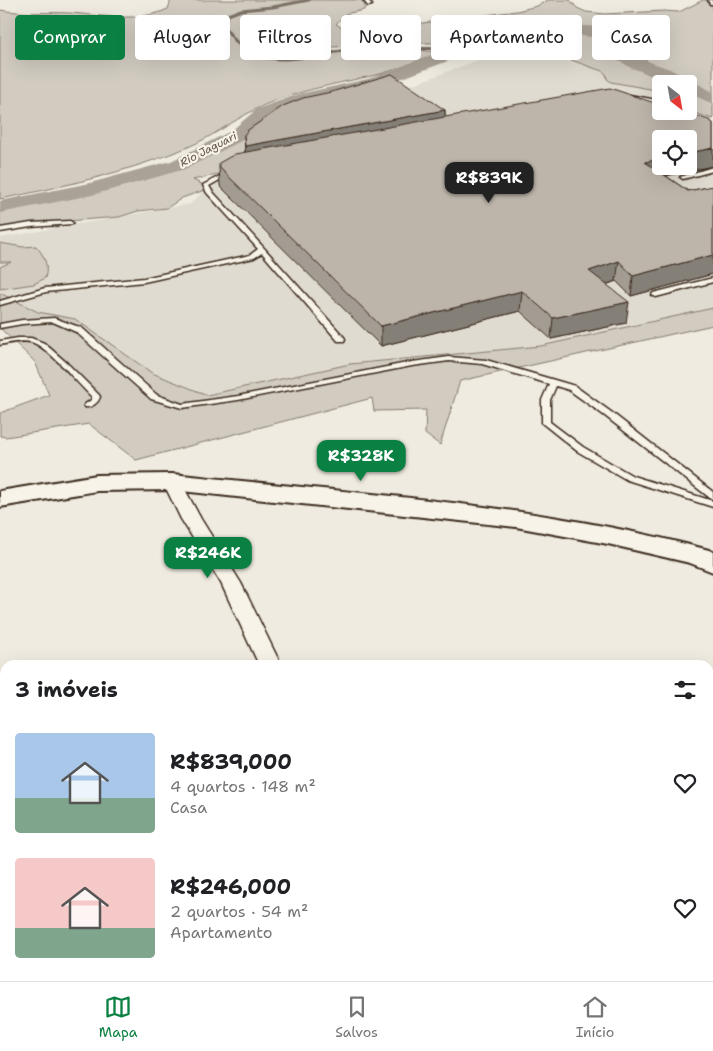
<!DOCTYPE html>
<html lang="pt">
<meta charset="utf-8">
<style>
:root{--surface:#fff;--page:#f2f2f2;--text:#202124;--muted:#757577;--line:#e0e0e0;--accent:#0b8043}
body{margin:0;font-family:"Shantell Sans",sans-serif;background:var(--page);color:var(--text);height:100vh;display:flex;flex-direction:column;font-size:19px;white-space:nowrap}
*{box-sizing:border-box;margin:0}
p{font-size:16px;color:var(--muted)}
.icon{flex:none;width:28px;height:28px;fill:none;stroke:currentColor;stroke-width:2;stroke-linecap:round;stroke-linejoin:round}
.map{position:relative;flex:1;overflow:hidden}
.panel{position:absolute;left:0px;top:660px;width:714px;height:321px;display:flex;flex-direction:column;background:var(--surface);border-radius:15px 15px 0 0;box-shadow:0 5px 20px #0002}
.panel>*{flex:none}
.top-card{position:absolute;left:15px;top:15px;width:684px;height:45px;display:flex;gap:10px}
.needle{width:32px;rotate:149deg}
.tools{position:absolute;left:652px;top:75px;display:grid;gap:10px}
.tools a{display:grid;place-items:center;width:45px;height:45px;border-radius:5px;background:var(--surface);box-shadow:0 5px 20px #0002;font-size:25px}
.price{position:absolute;translate:-50% -42px;padding:0 11px;border-radius:10px;background:var(--accent);color:#fff;font-size:16px;line-height:32px;filter:drop-shadow(0 1px 2px #0008)}
.price::after{content:'';position:absolute;left:50%;top:30px;width:15px;height:11px;margin-left:-8px;background:inherit;clip-path:polygon(0 0,100% 0,50% 100%)}
.price.current{background:#222;color:#fff}
ul{padding:0;list-style:none}
li{display:flex;align-items:center;gap:15px;height:125px;padding:0 15px}
li span{display:grid;place-items:center;flex:none;width:140px;height:100px;border-radius:5px;color:#555}
li>.icon{margin-inline-start:auto}
span .icon{width:60px;height:60px;fill:#fffc;stroke-width:1}
li b{font-size:21px}
h2{display:flex;justify-content:space-between;align-items:center;height:60px;padding:0 15px;font-size:21px}
.chip{padding:0 18px;border-radius:5px;background:var(--surface);box-shadow:0 5px 20px #0002;font-size:18px;line-height:45px}
.chip.current{background:var(--accent);color:#fff}
.menu{display:flex;justify-content:space-around;align-items:center;height:70px;border-top:1px solid var(--line);background:var(--surface);font-size:14px;color:var(--muted)}
.menu a{display:grid;justify-items:center;gap:2px}
.menu .current{color:var(--accent)}
.map>svg:first-child{display:block}
.built{fill:#e0dbd0;fill-rule:evenodd}
.green{fill:#d1cbc0;stroke:#867a6f}
.lines{fill:none;stroke-linecap:round;stroke-linejoin:round}
.stream{stroke:#7e7266;stroke-width:3}
.river{fill:#aaa296;fill-rule:evenodd}
.lane-casing{stroke:#3b2a1e;stroke-width:3}
.street-casing{stroke:#3b2a1e;stroke-width:3}
.secondary-casing{stroke:#3b2a1e;stroke-width:4}
.primary-casing{stroke:#3b2a1e;stroke-width:3}
.lane{fill:#f7f3e8;fill-rule:evenodd}
.street{fill:#f7f3e8;fill-rule:evenodd}
.secondary{fill:#f7f3e8;fill-rule:evenodd}
.primary{fill:#f7f3e8;fill-rule:evenodd}
.wall{fill:#a39c92;stroke:#3b2a1e}
.shaded-wall{fill:#847f77;stroke:#3b2a1e}
.building{fill:#bdb5aa;stroke:#3b2a1e}
.labels{text-anchor:middle;stroke-width:4.5;stroke-linejoin:round;paint-order:stroke}
.far-water-label{font-size:11px;font-style:italic;fill:#625448;stroke:#f7f3e8}
</style>
<div class="map">
<svg width="713" height="981" viewBox="0 0 713 981">
<rect width="100%" height="100%" fill="#efebe0"/>
<filter id="ink" filterUnits="userSpaceOnUse"><feTurbulence type="fractalNoise" baseFrequency=".02" numOctaves="2"/><feDisplacementMap in="SourceGraphic" scale="10" xChannelSelector="R" yChannelSelector="G"/><feConvolveMatrix kernelMatrix="1 2 1 2 8 2 1 2 1" color-interpolation-filters="sRGB"/></filter>
<g filter="url(#ink)">
<!-- built -->
<path class="built" d="M513 47 583 65 650 88 661 93V111H689L713 116V308L541 346 350 364 207 395 152 373 75 319 38 312 0 293V238L190 204 245 153 398 90ZM661 139H689V166H661Z"/>
<!-- green -->
<g class="green">
<path d="M171 0H362L365 6 364 10 345 14 336 24 344 29 360 31 517 11 537 6 548 0H570L577 8 586 12 605 14 664 11 679 12 703 0H713V93L678 79 636 55 631 50 627 36 622 31 608 28 549 25 498 31 452 42 261 50 259 55C319 57 382 38 441 54 421 61 400 68 380 74 345 82 310 88 277 100 244 111 218 135 186 148 127 172 63 187 0 199V10C23 14 46 12 69 13 102 15 136 23 168 9Z"/>
<polygon points="544,31 587,33 612,38 608,43 611,53 616,59 671,84 661,84 661,91 611,82 607,79 606,74 602,71 548,52 530,48 488,46 495,40"/>
<polygon points="689,92 713,103 713,119 688,111"/>
<polygon points="312,101 224,173 193,180 206,186 205,190 182,198 167,208 138,211 119,217 68,221 57,227 33,226 0,232 0,209 115,188 164,174 221,150 248,124 268,110"/>
<path d="M0 243 23 247 36 246C44 255 49 265 45 278L34 284 0 289V267L11 262H0Z"/>
<polygon points="0,293 38,312 75,319 152,373 207,395 350,364 541,346 713,308 713,325 460,381 440,445 425,434 426,410 374,411 372,398 136,460 89,424 6,437 0,436 0,413 49,395 35,362 0,328"/>
</g>
<g class="lines">
<!-- stream -->
<path class="stream" d="M309 0 273 7 241 10 228 15 222 24C231 35 240 50 255 55 288 66 326 51 360 49 394 47 429 49 463 49"/>
<!-- river -->
<polygon class="river" points="538,25 577,25 617,31 630,52 641,59 670,69 713,92 713,104 689,93 689,84 670,84 658,77 629,67 618,59 605,39 577,35 538,35 469,53 379,87 310,102 271,117 245,139 185,169 92,195 0,213 0,201 90,183 171,161 231,131 257,109 299,94 368,79 457,45"/>
<defs>
<g id="lane">
<polygon points="363,0 368,0 372,5 368,6"/>
<polygon points="708,0 712,0 713,4 710,4"/>
<polygon points="630,95 651,99 661,105 661,109 647,101 628,98 628,96"/>
<polygon points="713,167 713,171 683,179 680,177"/>
<polygon points="227,172 232,173 209,186 212,191 264,248 344,337 345,339 344,341 338,341 262,253 254,258 144,282 46,292 0,305 0,301 45,288 144,278 250,255 258,249 207,193 203,185"/>
<polygon points="70,221 73,223 72,224 31,227 0,232 0,228 31,223"/>
<polygon points="713,278 713,282 656,297 652,295 653,293"/>
<polygon points="54,318 82,328 157,395 182,404 238,396 412,362 449,357 486,360 575,386 611,412 713,492 713,499 710,498 605,416 569,390 556,386 550,400 550,422 583,447 633,476 713,501 713,507 627,480 577,451 542,423 542,400 549,384 482,364 449,361 412,366 238,400 182,408 151,399 76,332 53,322 22,324 0,328 0,324 22,320"/>
<path d="M18 338H31L44 343 67 363 99 395 100 397C98 403 92 408 85 407L84 405 91 400 92 397C78 384 49 347 31 342 22 340 9 343 0 345V341Z"/>
</g>
<g id="street">
<polygon points="172,476 179,478 181,482 201,519 241,583 281,665 259,665 221,583 181,519 163,482 165,478"/>
<polygon points="446,976 474,976 477,981 449,981"/>
</g>
<path id="secondary" d="M172 474C351 493 534 503 709 550L713 552V572L690 563 608 544 516 527 172 490 97 491 0 507V491L97 475Z"/>
<polygon id="primary" points="0,959 5,961 5,976 20,976 22,981 0,981"/>
</defs>
<!-- lane casing -->
<use href="#lane" class="lane-casing"/>
<!-- street casing -->
<use href="#street" class="street-casing"/>
<!-- secondary casing -->
<use href="#secondary" class="secondary-casing"/>
<!-- primary casing -->
<use href="#primary" class="primary-casing"/>
<!-- lane -->
<use href="#lane" class="lane"/>
<!-- street -->
<use href="#street" class="street"/>
<!-- secondary -->
<use href="#secondary" class="secondary"/>
<!-- primary -->
<use href="#primary" class="primary"/>
</g>
<!-- wall -->
<polygon class="wall" points="445,110 445,117 713,123 713,166 666,176 688,191 713,186 713,274 631,296 616,281 606,285 626,323 551,339 520,311 381,346 220,186 219,167 245,153 244,135"/>
<!-- shaded-wall -->
<g class="shaded-wall">
<polygon points="445,110 445,127 246,164 245,146"/>
<polygon points="713,148 713,166 643,180 645,162 661,159 661,166 689,166 689,153"/>
<polygon points="713,255 713,274 631,296 633,276"/>
<polygon points="619,261 616,281 587,291 589,271"/>
<polygon points="522,291 520,311 381,346 381,326"/>
<polygon points="629,302 626,323 551,339 553,318"/>
</g>
<!-- building -->
<g class="building">
<polygon points="392,74 445,110 245,146 244,135 248,130 283,106 303,98 331,92"/>
<polygon points="610,88 661,105 661,111 681,111 709,120 713,123 713,148 689,153 689,139 661,139 661,159 645,162 688,191 713,186 713,255 633,276 619,261 589,271 629,302 553,318 522,291 381,326 219,167 219,163 235,154"/>
</g>
</g>
<g class="labels">
<!-- far-water labels -->
<g class="far-water-label">
<text transform="translate(208 149) rotate(-27)" y="4">Rio Jaguari</text>
</g>
</g>
</svg>
<div class="tools">
<a><svg class="needle" viewBox="-14 -14 28 28"><path d="M0-13l5 13h-10z" fill="#e53935"/><path d="M0 13l5-13h-10z" fill="#757577"/></svg></a>
<a><svg class="icon" aria-label="locate" viewBox="0 0 24 24"><circle cx="12" cy="12" r="6"/><path d="M12 2v4M12 18v4M2 12h4M18 12h4"/></svg></a>
</div>
<b class="price current" style="left:489px;top:204px">R$839K</b>
<b class="price" style="left:361px;top:482px">R$328K</b>
<b class="price" style="left:208px;top:579px">R$246K</b>
<div class="top-card">
<a class="chip current">Comprar</a>
<a class="chip">Alugar</a>
<a class="chip">Filtros</a>
<a class="chip">Novo</a>
<a class="chip">Apartamento</a>
<a class="chip">Casa</a>
</div>
<section class="panel">
<h2>3 imóveis<svg class="icon" aria-label="filters" viewBox="0 0 24 24"><path d="M4 7h16M4 17h16"/><circle cx="9" cy="7" r="2"/><circle cx="15" cy="17" r="2"/></svg></h2>
<ul>
<li><span style="background:linear-gradient(#a9c7e8 65%,#7fa58c 0)"><svg class="icon" aria-label="home" viewBox="0 0 24 24"><path d="M3 11l9-7 9 7M6 9v11h12V9"/></svg></span><div><b>R$839,000</b><p>4 quartos · 148 m²</p><p>Casa</p></div><svg class="icon" aria-label="heart" viewBox="0 0 24 24"><path d="M12 20l-8-8c-3-5 5-10 8-4 3-6 11-1 8 4z"/></svg></li>
<li><span style="background:linear-gradient(#f6c9c9 70%,#7fa58c 0)"><svg class="icon" aria-label="home" viewBox="0 0 24 24"><path d="M3 11l9-7 9 7M6 9v11h12V9"/></svg></span><div><b>R$246,000</b><p>2 quartos · 54 m²</p><p>Apartamento</p></div><svg class="icon" aria-label="heart" viewBox="0 0 24 24"><path d="M12 20l-8-8c-3-5 5-10 8-4 3-6 11-1 8 4z"/></svg></li>
</ul>
</section>
</div>
<nav class="menu">
<a class="current"><svg class="icon" aria-label="map" viewBox="0 0 24 24"><path d="M3 6l6-2 6 2 6-2v14l-6 2-6-2-6 2zM9 4v14M15 6v14"/></svg>Mapa</a>
<a><svg class="icon" aria-label="saved" viewBox="0 0 24 24"><path d="M7 4h10v16l-5-4-5 4z"/></svg>Salvos</a>
<a><svg class="icon" aria-label="home" viewBox="0 0 24 24"><path d="M3 11l9-7 9 7M6 9v11h12V9"/></svg>Início</a>
</nav>
